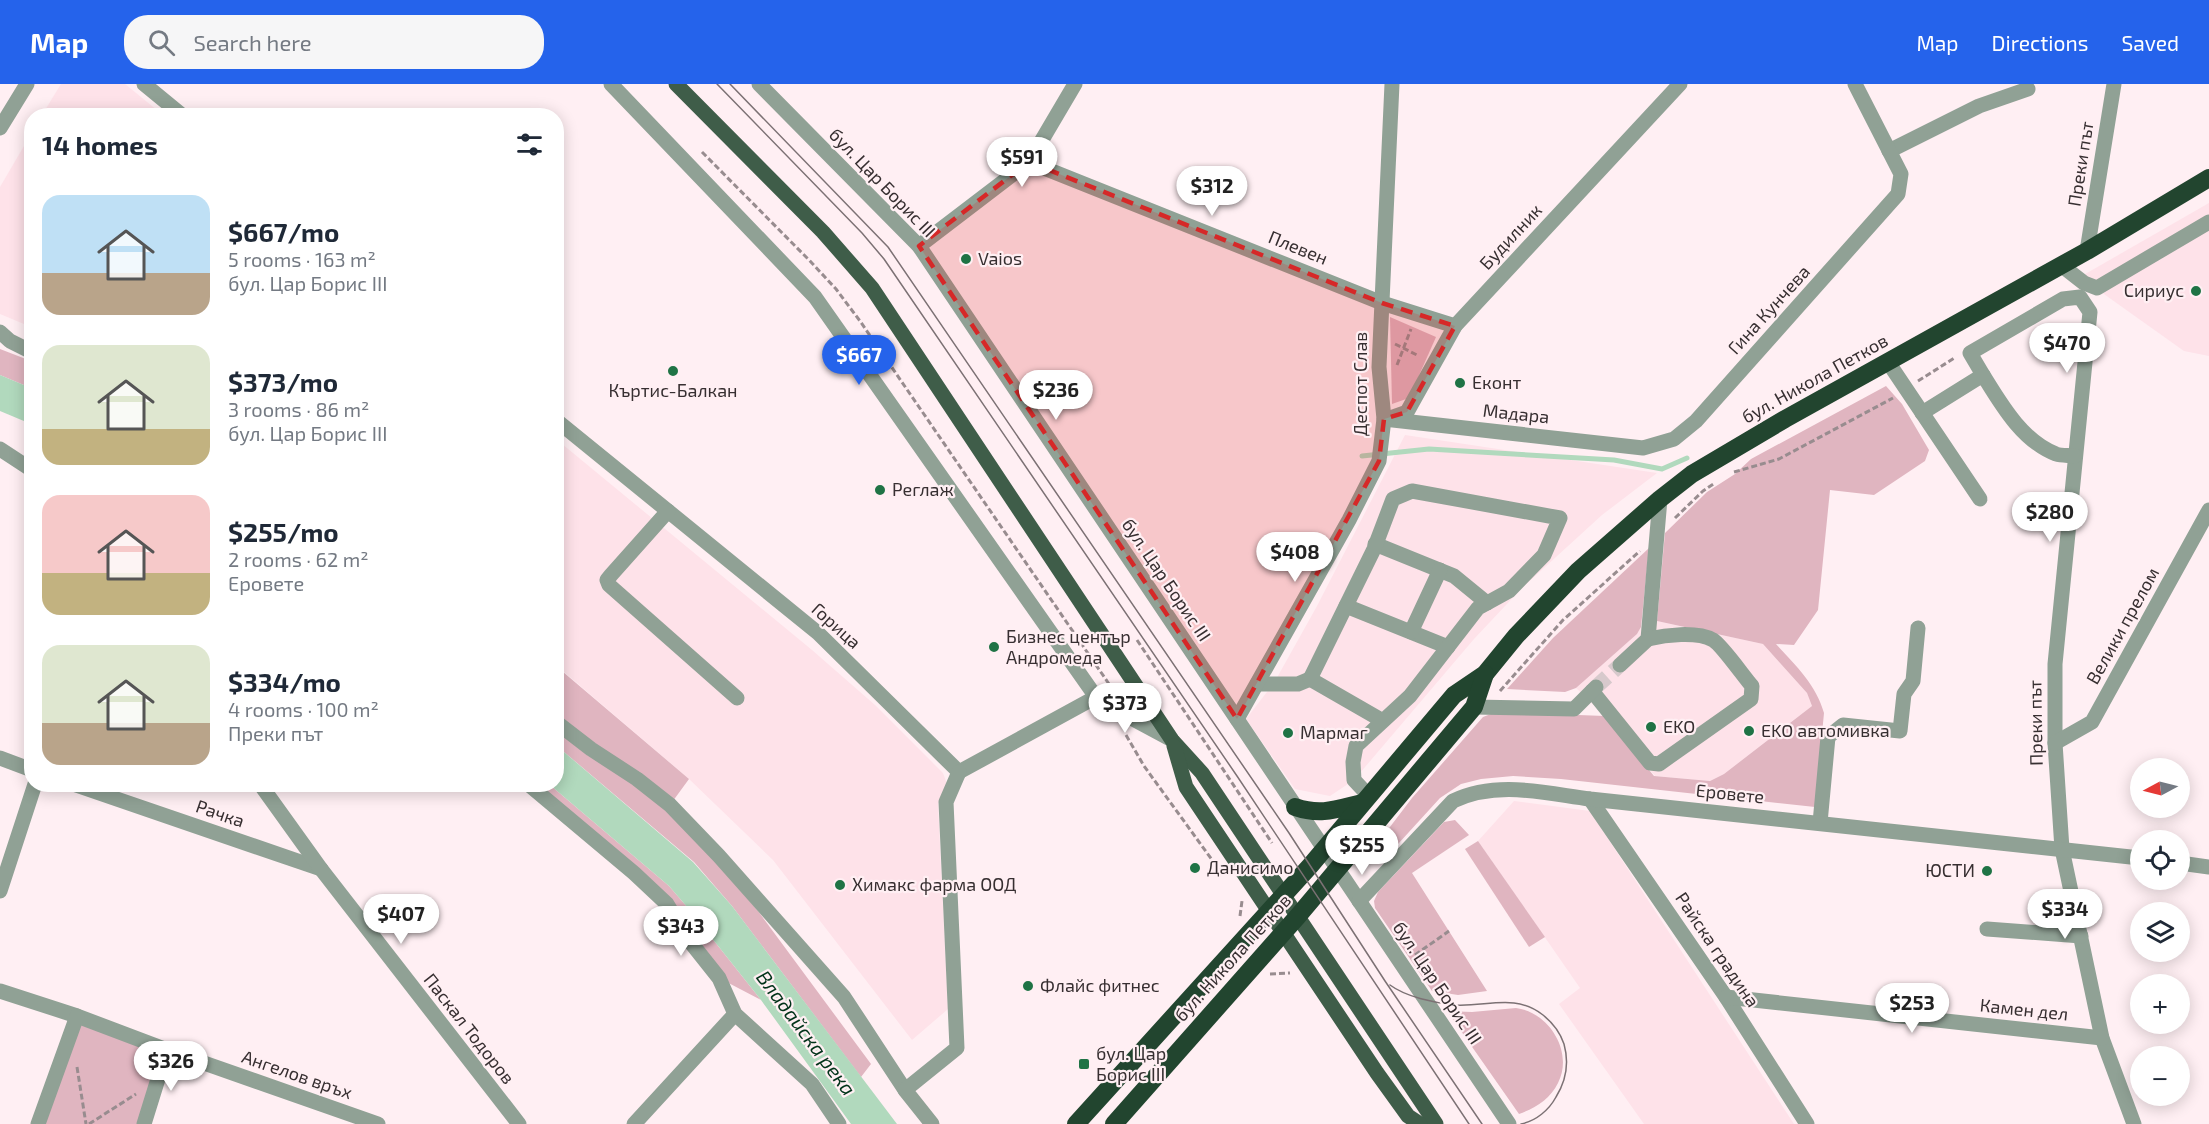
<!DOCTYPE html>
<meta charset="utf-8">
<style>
:root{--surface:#fff;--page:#f6f6f7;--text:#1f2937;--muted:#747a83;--accent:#2563eb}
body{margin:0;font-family:"Exo 2",sans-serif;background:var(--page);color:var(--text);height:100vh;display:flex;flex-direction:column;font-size:22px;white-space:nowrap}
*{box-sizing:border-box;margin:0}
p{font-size:20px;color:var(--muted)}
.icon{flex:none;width:33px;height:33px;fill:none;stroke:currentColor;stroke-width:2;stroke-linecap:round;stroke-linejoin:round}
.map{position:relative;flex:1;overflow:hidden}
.panel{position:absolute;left:24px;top:24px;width:540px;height:684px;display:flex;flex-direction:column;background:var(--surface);border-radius:24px;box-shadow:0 3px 15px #0003}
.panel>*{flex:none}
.needle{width:39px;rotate:263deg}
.fabs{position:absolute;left:2130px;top:674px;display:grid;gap:12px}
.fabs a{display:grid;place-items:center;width:60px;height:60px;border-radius:50%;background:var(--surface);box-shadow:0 3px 15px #0003;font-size:30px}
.price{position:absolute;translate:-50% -51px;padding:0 14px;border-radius:21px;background:#fff;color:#222;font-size:20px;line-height:39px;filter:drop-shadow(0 2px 3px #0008)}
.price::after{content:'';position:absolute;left:50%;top:36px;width:18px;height:14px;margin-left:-9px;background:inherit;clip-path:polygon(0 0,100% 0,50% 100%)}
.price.active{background:var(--accent);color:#fff}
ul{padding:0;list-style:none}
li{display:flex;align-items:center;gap:18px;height:150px;padding:0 18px}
li span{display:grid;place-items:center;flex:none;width:168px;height:120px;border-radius:18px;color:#555}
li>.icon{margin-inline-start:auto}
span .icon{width:72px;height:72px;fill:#fffc;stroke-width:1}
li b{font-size:26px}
h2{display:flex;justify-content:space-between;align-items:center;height:72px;padding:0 18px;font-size:26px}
header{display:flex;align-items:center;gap:36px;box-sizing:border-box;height:84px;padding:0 30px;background:var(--accent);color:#fff}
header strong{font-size:28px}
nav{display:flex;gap:33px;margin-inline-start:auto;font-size:21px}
.search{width:420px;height:54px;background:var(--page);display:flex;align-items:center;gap:15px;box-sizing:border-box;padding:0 21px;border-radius:24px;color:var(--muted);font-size:22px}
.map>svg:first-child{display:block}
.built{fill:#fee2e9}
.green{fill:#e0b5c0}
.water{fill:#b1d9bd}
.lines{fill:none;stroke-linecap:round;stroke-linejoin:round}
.stream{stroke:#b1d9bd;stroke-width:5}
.minor-tunnel{stroke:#d7c9cc;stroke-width:15;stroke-dasharray:15 8;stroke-linecap:butt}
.path{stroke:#988c8f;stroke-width:3;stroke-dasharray:6 3;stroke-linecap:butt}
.minor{stroke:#90a195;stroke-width:15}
.major{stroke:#3f5d49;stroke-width:15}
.highway{stroke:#22452f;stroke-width:18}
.tram{stroke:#7c7174;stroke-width:1.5}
.marked{fill:#d62828;fill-opacity:0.2;stroke:#d62828;stroke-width:4.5;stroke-dasharray:12 8;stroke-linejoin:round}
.poi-dot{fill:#1f7345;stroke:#ffeff3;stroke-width:2}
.labels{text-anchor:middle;stroke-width:4.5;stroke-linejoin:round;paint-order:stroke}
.street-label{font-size:18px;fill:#372f31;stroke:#ffeff3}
.poi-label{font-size:18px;fill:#372f31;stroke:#ffeff3;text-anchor:start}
.water-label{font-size:20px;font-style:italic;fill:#013319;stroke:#ffeff3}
</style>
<header>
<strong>Map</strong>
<div class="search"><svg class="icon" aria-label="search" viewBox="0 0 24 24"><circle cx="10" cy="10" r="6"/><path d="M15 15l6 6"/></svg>Search here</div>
<nav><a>Map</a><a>Directions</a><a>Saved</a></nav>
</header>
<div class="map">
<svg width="2209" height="1040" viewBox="0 0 2209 1040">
<rect width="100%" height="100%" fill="#ffeff3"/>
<!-- built -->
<g class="built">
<polygon points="61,0 125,0 163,31 42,31"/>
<polygon points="31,50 31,243 0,230 0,103"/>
<polygon points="2209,119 2209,272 2184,267 2080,193"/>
<polygon points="1405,351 1657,389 1602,431 1522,504 1474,555 1354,696 1330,712 1295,705 1246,635 1274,599 1317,522"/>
<polygon points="556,355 812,566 875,621 943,689 947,700 938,720 948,925 912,956 773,776 689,695 557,582"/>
<polygon points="1657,537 1763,560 1807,609 1812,622 1724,690 1710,697 1655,692 1605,632 1576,604 1637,550 1641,543"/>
<polygon points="1514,717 1590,727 1794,1040 1644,1040 1559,920 1580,904 1478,757"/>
</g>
<!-- green -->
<g class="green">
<polygon points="1390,233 1436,253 1409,314 1392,320"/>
<polygon points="0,265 31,277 31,304 0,291"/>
<path d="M1886 302 1902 320 1929 366 1925 377 1874 411 1830 406 1818 526 1794 561 1776 560C1795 581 1816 600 1824 629L1815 723 1561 695 1513 692 1481 695 1461 700 1440 714 1388 771 1385 773 1378 771 1375 763 1377 760 1412 714 1483 633 1496 628 1605 632 1654 692 1710 697 1724 690 1812 622 1807 609 1763 560 1657 537 1665 449 1707 408 1735 390 1751 375Z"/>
<polygon points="1649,464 1641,543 1637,550 1576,604 1565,608 1507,605 1553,554"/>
<polygon points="556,582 689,695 670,721 758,827 871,980 861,993 732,822 694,778 557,662"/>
<polygon points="528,701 550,701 669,802 688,824 761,916 719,894 667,820"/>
<polygon points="1455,736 1469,751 1412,789 1487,907 1458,911 1432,907 1375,824 1374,817 1378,808 1444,738"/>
<polygon points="1478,757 1545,853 1529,863 1465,765"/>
<path d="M1516 924C1549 928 1574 968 1558 999 1550 1015 1536 1024 1519 1030L1447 927 1472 928Z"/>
<polygon points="77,932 167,966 144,1040 38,1040"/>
</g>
<!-- water -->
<g class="water">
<polygon points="0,291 31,304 31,340 0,327"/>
<polygon points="557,662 693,778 732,822 897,1040 851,1040 761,916 688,824 669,802 550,701 556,700"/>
</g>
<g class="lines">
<!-- stream -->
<polyline class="stream" points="1362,372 1429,365 1614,376 1662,385 1687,374"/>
<!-- minor-tunnel -->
<polyline class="minor-tunnel" points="1596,603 1620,581"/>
<!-- path -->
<g class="path">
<polyline points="702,68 810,177 836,205 860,237 1109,600"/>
<polyline points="1395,260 1419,272"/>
<polyline points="1397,281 1411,245"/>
<polyline points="1918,297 1956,273"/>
<polyline points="1734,388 1779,375 1893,314"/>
<polyline points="1675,434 1703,407 1715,399"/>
<polyline points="1137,556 1272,759"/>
<polyline points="1500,607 1563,536 1640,467"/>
<polyline points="1126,651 1144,682 1223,791"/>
<polyline points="1240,832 1242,817"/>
<polyline points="1415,871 1449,847"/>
<polyline points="1270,890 1290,889"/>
<polyline points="77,983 86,1040"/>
<polyline points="89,1040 136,1010"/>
</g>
<!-- minor -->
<g class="minor">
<polyline points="144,0 183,32"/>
<polyline points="611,0 815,213 1096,613 1118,627 1172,656"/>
<polyline points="759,0 919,162 1509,1040"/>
<polyline points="0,44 27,0"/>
<polyline points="1889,67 1979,22 2028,5"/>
<polyline points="1029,78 1382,219 1455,242"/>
<polyline points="919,162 1029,78 1075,0"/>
<polyline points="2087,167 2114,0"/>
<polyline points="2061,181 2084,199 2097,204 2209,138"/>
<polyline points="0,248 10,257 32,268"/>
<polyline points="1888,278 1980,415"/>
<polyline points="1983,291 1970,269 2063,215 2080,213 2090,228 2055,580 2055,659 2062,765 2102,954 2134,1040"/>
<path d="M1922 329 1983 291C2001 320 2022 357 2056 370 2062 372 2069 371 2075 372"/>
<polyline points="1390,334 1407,328 1455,242 1680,0"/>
<polyline points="1384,335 1643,364 1674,355 1696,337 1898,110 1901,90 1855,0"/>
<polyline points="556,336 818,549 959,688 1096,613"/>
<polyline points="0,365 32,386"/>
<polyline points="668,427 611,491 607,496 609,501 737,614"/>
<polyline points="1375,460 1454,492 1487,519"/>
<polyline points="1346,522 1448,563"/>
<polyline points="1411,548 1440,486"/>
<polyline points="1620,581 1648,555 1660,415"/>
<polyline points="1257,600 1298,600 1310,595"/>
<path d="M1592 607 1650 679 1659 680 1751 615 1752 602C1744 593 1721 560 1713 556 1697 547 1665 551 1648 555"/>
<polyline points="1474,623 1574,625 1596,603"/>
<polyline points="1237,635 1349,436 1379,377 1384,335 1379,283 1392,0"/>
<polyline points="556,638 591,665 637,695 670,721 719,772 844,913 905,1006"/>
<polyline points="2055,659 2092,638 2209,426"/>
<polyline points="0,674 32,686"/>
<polyline points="73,700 321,785"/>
<polyline points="260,700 321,785 519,1040"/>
<polyline points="528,700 634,789 667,820 688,855 719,894 735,930 812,1000 839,1040"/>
<polyline points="1368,711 1354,696 1353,678 1356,662 1410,612 1478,524 1509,507 1544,471 1560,434 1412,407 1393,415 1374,465 1310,595 1383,637"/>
<polyline points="1590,715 1726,913 1807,1040"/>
<polyline points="1820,739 1828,653 1843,641 1900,647 1904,610 1913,597 1918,544"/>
<polyline points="2180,779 2209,783"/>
<polyline points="0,807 35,700"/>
<path d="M1359 817 1453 717C1497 696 1544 709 1590 715L2140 774"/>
<polyline points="1987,845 2081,852"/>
<polyline points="0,907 77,932 167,966 378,1040"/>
<polyline points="1726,913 2102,954"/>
<polyline points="38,1040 77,932"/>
<polyline points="144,1040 167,966"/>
<polyline points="634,1040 735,930"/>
<polyline points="932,1040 905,1006 957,964 946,718 959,688"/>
</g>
<!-- major -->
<g class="major">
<polyline points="676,0 823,148 872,204 1172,656 1202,689 1436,1040"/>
<polyline points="1174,662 1186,703 1377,989 1408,1032 1420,1040"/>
</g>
<!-- highway -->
<g class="highway">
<path d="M1295 723C1321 732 1337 725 1362 719"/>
<polyline points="1076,1040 1310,782 1454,611 1485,590 1516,552 1578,487 1660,415 1692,390 1785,335 2087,167 2209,94"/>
<polyline points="1114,1040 1298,832 1474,623 1485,590"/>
</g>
<!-- tram -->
<g class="tram">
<polyline points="717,0 862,149 884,175 1237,692 1469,1040"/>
<polyline points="730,0 888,163 1289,749 1385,897 1482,1040"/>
<path d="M1390 901C1406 913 1435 919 1455 921 1487 923 1515 909 1543 931 1553 939 1560 948 1564 960 1569 978 1566 997 1556 1013 1549 1026 1536 1037 1521 1040"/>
</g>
</g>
<!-- marked area -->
<path class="marked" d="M1029 78 1382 219 1455 242 1407 328 1384 335 1379 377 1237 635 919 162Z"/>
<!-- markers -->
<g class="poi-dot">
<circle cx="966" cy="175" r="6"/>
<circle cx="2196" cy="207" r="6"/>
<circle cx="673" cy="287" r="6"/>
<circle cx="1460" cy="299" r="6"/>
<circle cx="880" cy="406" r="6"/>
<circle cx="994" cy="563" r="6"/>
<circle cx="1651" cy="643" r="6"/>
<circle cx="1749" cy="647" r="6"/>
<circle cx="1288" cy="649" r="6"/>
<circle cx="1195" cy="784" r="6"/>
<circle cx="1987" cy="787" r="6"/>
<circle cx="840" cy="801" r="6"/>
<circle cx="1028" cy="902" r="6"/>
<rect x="1078" y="974" width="12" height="12" rx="3"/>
</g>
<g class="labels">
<!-- street labels -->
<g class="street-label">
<text transform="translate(2081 80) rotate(-81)" y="6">Преки път</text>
<text transform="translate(882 99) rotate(46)" y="6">бул. Цар Борис III</text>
<text transform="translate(1511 153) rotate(-47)" y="6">Будилник</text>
<text transform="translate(1298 164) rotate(22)" y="6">Плевен</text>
<text transform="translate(1769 226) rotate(-48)" y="6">Гина Кунчева</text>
<text transform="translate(1815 295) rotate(-29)" y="6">бул. Никола Петков</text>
<text transform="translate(1361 300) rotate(-90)" y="6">Деспот Слав</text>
<text transform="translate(1516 330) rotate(6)" y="6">Мадара</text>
<text transform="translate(1166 496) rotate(56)" y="6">бул. Цар Борис III</text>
<text transform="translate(836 542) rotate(42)" y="6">Горица</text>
<text transform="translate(2123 542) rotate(-61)" y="6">Велики прелом</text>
<text transform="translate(2036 639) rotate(-91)" y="6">Преки път</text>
<text transform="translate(1730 710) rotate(6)" y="6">Еровете</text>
<text transform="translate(220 730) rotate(19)" y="6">Рачка</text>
<text transform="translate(1717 866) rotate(56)" y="6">Райска градина</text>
<text transform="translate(1233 874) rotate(-48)" y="6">бул. Никола Петков</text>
<text transform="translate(1437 899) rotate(56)" y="6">бул. Цар Борис III</text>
<text transform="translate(2024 926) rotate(6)" y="6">Камен дел</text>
<text transform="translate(469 945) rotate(52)" y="6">Паскал Тодоров</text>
<text transform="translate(297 991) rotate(19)" y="6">Ангелов връх</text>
</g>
<!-- poi labels -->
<g class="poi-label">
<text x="978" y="181">Vaios</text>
<text x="2184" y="213" text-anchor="end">Сириус</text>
<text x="1472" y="305">Еконт</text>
<text x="673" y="313" text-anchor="middle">Къртис-Балкан</text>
<text x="892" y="412">Реглаж</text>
<text x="1006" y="559">Бизнес център<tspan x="1006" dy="21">Андромеда</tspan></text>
<text x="1663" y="649">EKO</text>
<text x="1761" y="653">EKO автомивка</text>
<text x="1300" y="655">Мармаг</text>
<text x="1207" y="790">Данисимо</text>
<text x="1975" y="793" text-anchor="end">ЮСТИ</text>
<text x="852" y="807">Химакс фарма ООД</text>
<text x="1040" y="908">Флайс фитнес</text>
<text x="1096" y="976">бул. Цар<tspan x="1096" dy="21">Борис ІІІ</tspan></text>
</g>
<!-- water labels -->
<g class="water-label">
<text transform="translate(806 949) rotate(53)" y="7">Владайска река</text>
</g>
</g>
</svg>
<div class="fabs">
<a><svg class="needle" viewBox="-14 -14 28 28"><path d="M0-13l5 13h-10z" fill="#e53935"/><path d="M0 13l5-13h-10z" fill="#747a83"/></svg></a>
<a><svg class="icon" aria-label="locate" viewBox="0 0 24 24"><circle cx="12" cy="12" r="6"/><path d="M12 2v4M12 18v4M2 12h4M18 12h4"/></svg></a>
<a><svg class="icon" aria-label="layers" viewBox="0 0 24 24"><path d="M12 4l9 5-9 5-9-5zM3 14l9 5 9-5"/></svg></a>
<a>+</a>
<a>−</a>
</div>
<b class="price" style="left:1022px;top:104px">$591</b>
<b class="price" style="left:1212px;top:133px">$312</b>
<b class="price" style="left:2067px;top:290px">$470</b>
<b class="price active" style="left:859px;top:302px">$667</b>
<b class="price" style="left:1056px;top:337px">$236</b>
<b class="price" style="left:2050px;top:459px">$280</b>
<b class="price" style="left:1295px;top:499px">$408</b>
<b class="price" style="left:1125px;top:650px">$373</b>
<b class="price" style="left:1362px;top:792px">$255</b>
<b class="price" style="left:2065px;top:856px">$334</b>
<b class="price" style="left:401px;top:861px">$407</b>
<b class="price" style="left:681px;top:873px">$343</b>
<b class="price" style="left:1912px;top:950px">$253</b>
<b class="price" style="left:171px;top:1008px">$326</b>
<section class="panel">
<h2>14 homes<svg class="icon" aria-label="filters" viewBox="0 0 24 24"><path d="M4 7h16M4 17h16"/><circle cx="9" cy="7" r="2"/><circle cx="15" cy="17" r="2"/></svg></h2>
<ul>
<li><span style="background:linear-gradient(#bfe0f5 65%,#b9a48a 0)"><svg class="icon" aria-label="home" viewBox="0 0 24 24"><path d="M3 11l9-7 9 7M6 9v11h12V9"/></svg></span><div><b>$667/mo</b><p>5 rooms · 163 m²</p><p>бул. Цар Борис III</p></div></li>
<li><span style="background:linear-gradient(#dfe7d0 70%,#c2b280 0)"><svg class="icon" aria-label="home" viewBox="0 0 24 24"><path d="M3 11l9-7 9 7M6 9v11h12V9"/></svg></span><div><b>$373/mo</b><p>3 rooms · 86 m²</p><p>бул. Цар Борис III</p></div></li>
<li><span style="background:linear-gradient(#f6c9c9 65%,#c2b280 0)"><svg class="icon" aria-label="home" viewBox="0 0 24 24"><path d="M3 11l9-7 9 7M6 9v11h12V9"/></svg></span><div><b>$255/mo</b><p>2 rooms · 62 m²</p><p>Еровете</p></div></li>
<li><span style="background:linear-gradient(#dfe7d0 65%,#b9a48a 0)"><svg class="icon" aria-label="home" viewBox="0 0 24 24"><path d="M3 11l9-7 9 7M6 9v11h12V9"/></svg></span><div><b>$334/mo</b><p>4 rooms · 100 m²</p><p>Преки път</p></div></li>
</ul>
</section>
</div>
